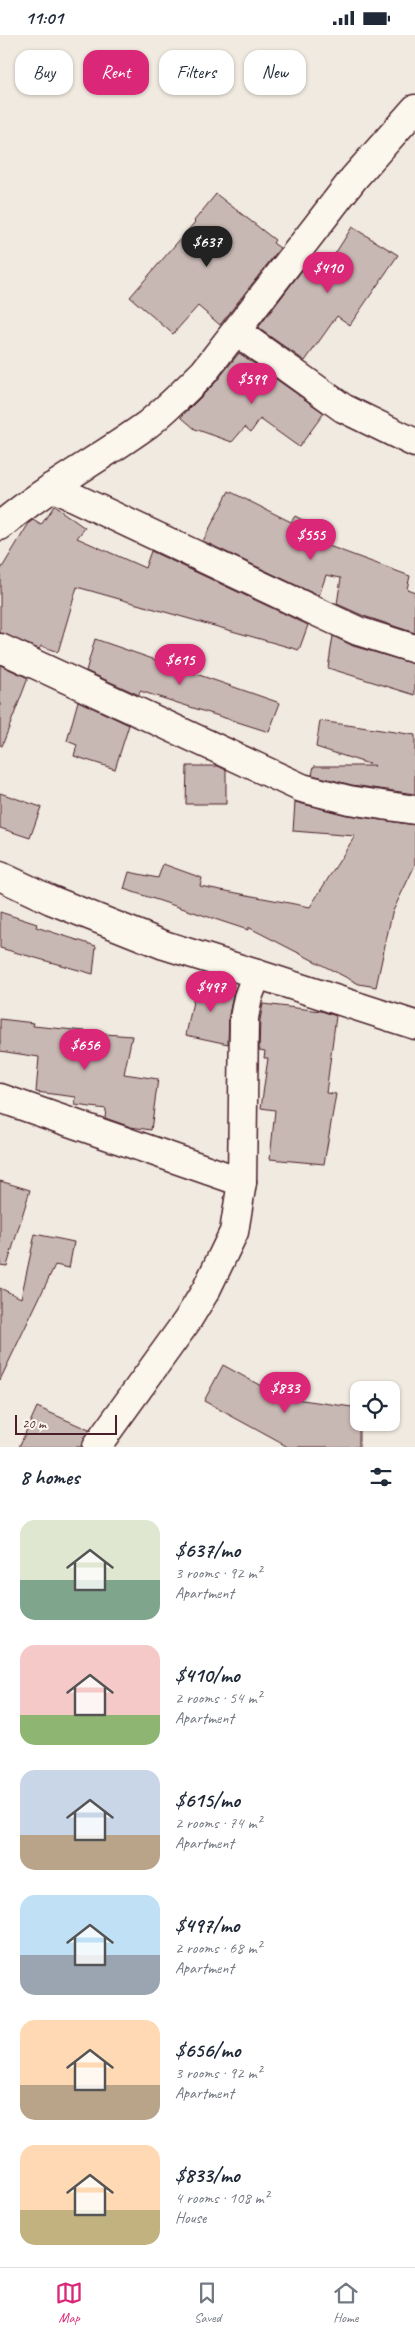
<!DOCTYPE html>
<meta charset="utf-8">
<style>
:root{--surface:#fff;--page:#f2f2f3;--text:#1f2937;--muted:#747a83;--line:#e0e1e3;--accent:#db2777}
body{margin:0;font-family:Caveat,sans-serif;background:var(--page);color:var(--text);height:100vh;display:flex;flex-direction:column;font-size:19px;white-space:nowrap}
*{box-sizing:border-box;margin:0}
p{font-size:16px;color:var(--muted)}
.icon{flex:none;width:28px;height:28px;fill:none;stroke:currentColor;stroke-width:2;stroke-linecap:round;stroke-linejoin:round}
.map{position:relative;height:1412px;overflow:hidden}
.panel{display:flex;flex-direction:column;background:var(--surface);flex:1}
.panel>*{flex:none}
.top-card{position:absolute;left:15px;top:15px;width:385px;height:45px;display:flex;gap:10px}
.buttons{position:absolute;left:350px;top:1346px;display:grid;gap:10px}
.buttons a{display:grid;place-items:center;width:50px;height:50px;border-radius:10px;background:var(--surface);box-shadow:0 1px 4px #0004;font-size:25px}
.scale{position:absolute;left:15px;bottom:12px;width:102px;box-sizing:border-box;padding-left:5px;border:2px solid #4a1f2b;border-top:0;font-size:14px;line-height:18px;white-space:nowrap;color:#4a1f2b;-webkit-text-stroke:4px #fbf7ec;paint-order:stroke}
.price{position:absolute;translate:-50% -42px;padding:0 11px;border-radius:18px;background:var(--accent);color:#fff;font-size:16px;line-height:32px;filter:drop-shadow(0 1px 2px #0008)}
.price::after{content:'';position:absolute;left:50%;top:30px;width:15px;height:11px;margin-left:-8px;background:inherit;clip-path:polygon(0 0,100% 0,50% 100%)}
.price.active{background:#222;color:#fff}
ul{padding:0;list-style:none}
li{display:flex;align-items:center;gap:15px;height:125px;padding:0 20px}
li span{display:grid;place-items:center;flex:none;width:140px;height:100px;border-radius:15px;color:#555}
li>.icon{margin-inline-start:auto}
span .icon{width:60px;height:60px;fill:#fffc;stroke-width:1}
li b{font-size:21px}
h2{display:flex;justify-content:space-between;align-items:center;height:60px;padding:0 20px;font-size:21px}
.tag{padding:0 18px;border-radius:15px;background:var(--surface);box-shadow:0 1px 4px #0004;font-size:18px;line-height:45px}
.tag.active{background:var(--accent);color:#fff}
.status{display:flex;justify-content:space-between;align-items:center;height:35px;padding:0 25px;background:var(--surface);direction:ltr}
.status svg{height:14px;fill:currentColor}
.dock{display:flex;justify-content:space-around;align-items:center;height:70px;border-top:1px solid var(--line);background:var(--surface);font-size:14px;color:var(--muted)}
.dock a{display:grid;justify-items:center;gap:2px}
.dock .active{color:var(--accent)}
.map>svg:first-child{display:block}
.building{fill:#c8b8b3;stroke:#4a1f2b}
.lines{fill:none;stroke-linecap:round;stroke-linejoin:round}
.minor-casing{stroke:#4a1f2b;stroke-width:31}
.tertiary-casing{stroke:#4a1f2b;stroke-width:31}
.minor{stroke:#fbf7ec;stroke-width:28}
.tertiary{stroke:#fbf7ec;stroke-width:28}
</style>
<div class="status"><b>11:01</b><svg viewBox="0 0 49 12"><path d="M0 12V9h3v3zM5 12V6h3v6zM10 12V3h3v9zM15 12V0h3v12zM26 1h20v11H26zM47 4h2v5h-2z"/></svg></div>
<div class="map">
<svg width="415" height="1412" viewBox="0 0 415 1412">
<rect width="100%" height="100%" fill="#f0eae0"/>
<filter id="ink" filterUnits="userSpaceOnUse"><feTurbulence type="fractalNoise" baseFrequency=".02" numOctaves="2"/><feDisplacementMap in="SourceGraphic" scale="10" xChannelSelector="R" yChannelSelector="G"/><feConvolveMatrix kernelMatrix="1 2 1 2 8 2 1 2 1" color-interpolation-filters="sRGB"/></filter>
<g filter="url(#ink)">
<!-- building -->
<g class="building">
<polygon points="216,159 275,205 273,208 280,213 220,290 198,271 173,299 130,262 195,187 194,186"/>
<polygon points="352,192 398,220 350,290 337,281 305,326 258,293 306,230 321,241"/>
<polygon points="239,318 324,378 299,412 260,384 251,397 245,392 232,407 195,394 181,382 215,348"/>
<polygon points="229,456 291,487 295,481 324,496 318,507 410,541 407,554 415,557 415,598 364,581 337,569 341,543 326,540 319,561 203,506"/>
<polygon points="54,471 85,493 77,503 145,533 151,516 308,590 299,615 77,552 58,617 41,611 39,614 0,598 0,536 29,488 33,485 41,490"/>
<polygon points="333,601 353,611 415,629 415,660 328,633"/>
<polygon points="95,604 280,668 269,697 140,656 139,660 86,636"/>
<polygon points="0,630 28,643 2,711 0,710"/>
<polygon points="78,666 129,690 115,734 74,721 77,710 67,706"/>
<polygon points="320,686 415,700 415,759 352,750 312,740 314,731 375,731 316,712"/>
<polygon points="187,731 218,731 226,735 226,769 186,769"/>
<polygon points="0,758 41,772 30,803 0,793"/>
<polygon points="295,767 347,780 415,790 415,830 392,878 376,952 359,949 248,892 248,895 124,854 129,837 158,843 163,829 202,843 200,851 310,872 355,801 293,796"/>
<polygon points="0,877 37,889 36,892 96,911 93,939 0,913"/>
<polygon points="197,947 234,955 229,980 228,1009 186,1000"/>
<polygon points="263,969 321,976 336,981 326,1058 336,1059 324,1129 270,1124 275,1075 261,1073 268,1023 264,1023 265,1016 259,1015 260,985"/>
<polygon points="0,984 34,988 33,991 85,996 82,1014 99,1018 105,999 132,1001 124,1039 158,1044 151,1095 131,1092 105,1083 106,1074 75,1070 76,1062 36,1057 39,1022 0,1016"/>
<polygon points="0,1146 30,1155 7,1231 0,1230"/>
<polygon points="35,1199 74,1207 69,1233 55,1230 0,1345 0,1253 21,1263"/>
<polygon points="223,1330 281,1362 359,1373 359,1412 288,1412 204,1366"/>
<polygon points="37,1372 89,1395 81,1412 19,1412"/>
</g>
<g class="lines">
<defs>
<g id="minor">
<polyline points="237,297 343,373 415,408"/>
<polyline points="52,452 317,577 358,596 415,614"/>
<polyline points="0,613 302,753 349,765 415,775"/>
<polyline points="0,841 51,865 164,910 257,939 248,962 244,983 242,1147 234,1197 206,1255 187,1286 96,1412"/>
<polyline points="257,939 415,990"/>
<polyline points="0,1063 242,1147"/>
</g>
<path id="tertiary" d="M0 491C46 452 100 424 148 389 168 373 186 355 204 337L354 143 415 74"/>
</defs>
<!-- minor casing -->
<use href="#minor" class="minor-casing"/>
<!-- tertiary casing -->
<use href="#tertiary" class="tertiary-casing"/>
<!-- minor -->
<use href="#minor" class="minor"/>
<!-- tertiary -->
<use href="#tertiary" class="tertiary"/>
</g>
</g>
</svg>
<div class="buttons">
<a><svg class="icon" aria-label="locate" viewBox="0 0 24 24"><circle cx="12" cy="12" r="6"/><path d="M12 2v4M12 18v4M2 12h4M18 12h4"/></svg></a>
</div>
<div class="scale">20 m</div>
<b class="price active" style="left:207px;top:233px">$637</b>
<b class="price" style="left:328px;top:259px">$410</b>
<b class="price" style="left:252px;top:370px">$599</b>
<b class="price" style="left:311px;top:526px">$555</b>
<b class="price" style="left:180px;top:651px">$615</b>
<b class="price" style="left:211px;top:978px">$497</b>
<b class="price" style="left:85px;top:1036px">$656</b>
<b class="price" style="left:285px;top:1379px">$833</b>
<div class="top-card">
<a class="tag">Buy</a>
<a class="tag active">Rent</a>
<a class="tag">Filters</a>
<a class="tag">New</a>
</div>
</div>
<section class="panel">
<h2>8 homes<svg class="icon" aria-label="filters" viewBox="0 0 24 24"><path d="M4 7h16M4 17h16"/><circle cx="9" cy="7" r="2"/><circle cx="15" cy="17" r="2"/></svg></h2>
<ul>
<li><span style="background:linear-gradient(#dfe7d0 60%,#7fa58c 0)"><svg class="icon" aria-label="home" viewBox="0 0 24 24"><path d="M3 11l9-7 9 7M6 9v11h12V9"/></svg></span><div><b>$637/mo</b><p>3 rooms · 92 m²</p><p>Apartment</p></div></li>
<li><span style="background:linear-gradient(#f6c9c9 70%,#8fb573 0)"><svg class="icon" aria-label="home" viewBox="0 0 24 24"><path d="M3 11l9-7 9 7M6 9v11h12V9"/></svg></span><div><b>$410/mo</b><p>2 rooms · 54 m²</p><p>Apartment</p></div></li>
<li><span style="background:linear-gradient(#c9d6e8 65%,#b9a48a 0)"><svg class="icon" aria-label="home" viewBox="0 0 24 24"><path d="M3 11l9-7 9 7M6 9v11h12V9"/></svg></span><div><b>$615/mo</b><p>2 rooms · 74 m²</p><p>Apartment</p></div></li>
<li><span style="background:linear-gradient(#bfe0f5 60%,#9aa5b1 0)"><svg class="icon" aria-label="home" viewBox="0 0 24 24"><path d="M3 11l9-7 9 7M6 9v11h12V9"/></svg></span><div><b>$497/mo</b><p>2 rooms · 68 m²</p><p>Apartment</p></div></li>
<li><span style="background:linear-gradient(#ffd9b3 65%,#b9a48a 0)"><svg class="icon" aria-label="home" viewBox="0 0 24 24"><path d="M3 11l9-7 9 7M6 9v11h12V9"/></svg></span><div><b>$656/mo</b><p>3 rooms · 92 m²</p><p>Apartment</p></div></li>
<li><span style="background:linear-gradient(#ffd9b3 65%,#c2b280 0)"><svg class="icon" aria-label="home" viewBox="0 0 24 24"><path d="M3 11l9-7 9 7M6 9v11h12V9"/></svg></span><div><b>$833/mo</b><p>4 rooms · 108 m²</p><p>House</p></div></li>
</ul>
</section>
<nav class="dock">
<a class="active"><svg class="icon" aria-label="map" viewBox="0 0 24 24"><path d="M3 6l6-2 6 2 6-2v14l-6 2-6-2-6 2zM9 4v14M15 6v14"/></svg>Map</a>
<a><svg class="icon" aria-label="saved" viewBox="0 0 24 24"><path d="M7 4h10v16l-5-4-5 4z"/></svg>Saved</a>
<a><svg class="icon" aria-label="home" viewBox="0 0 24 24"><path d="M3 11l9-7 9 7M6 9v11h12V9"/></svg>Home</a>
</nav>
